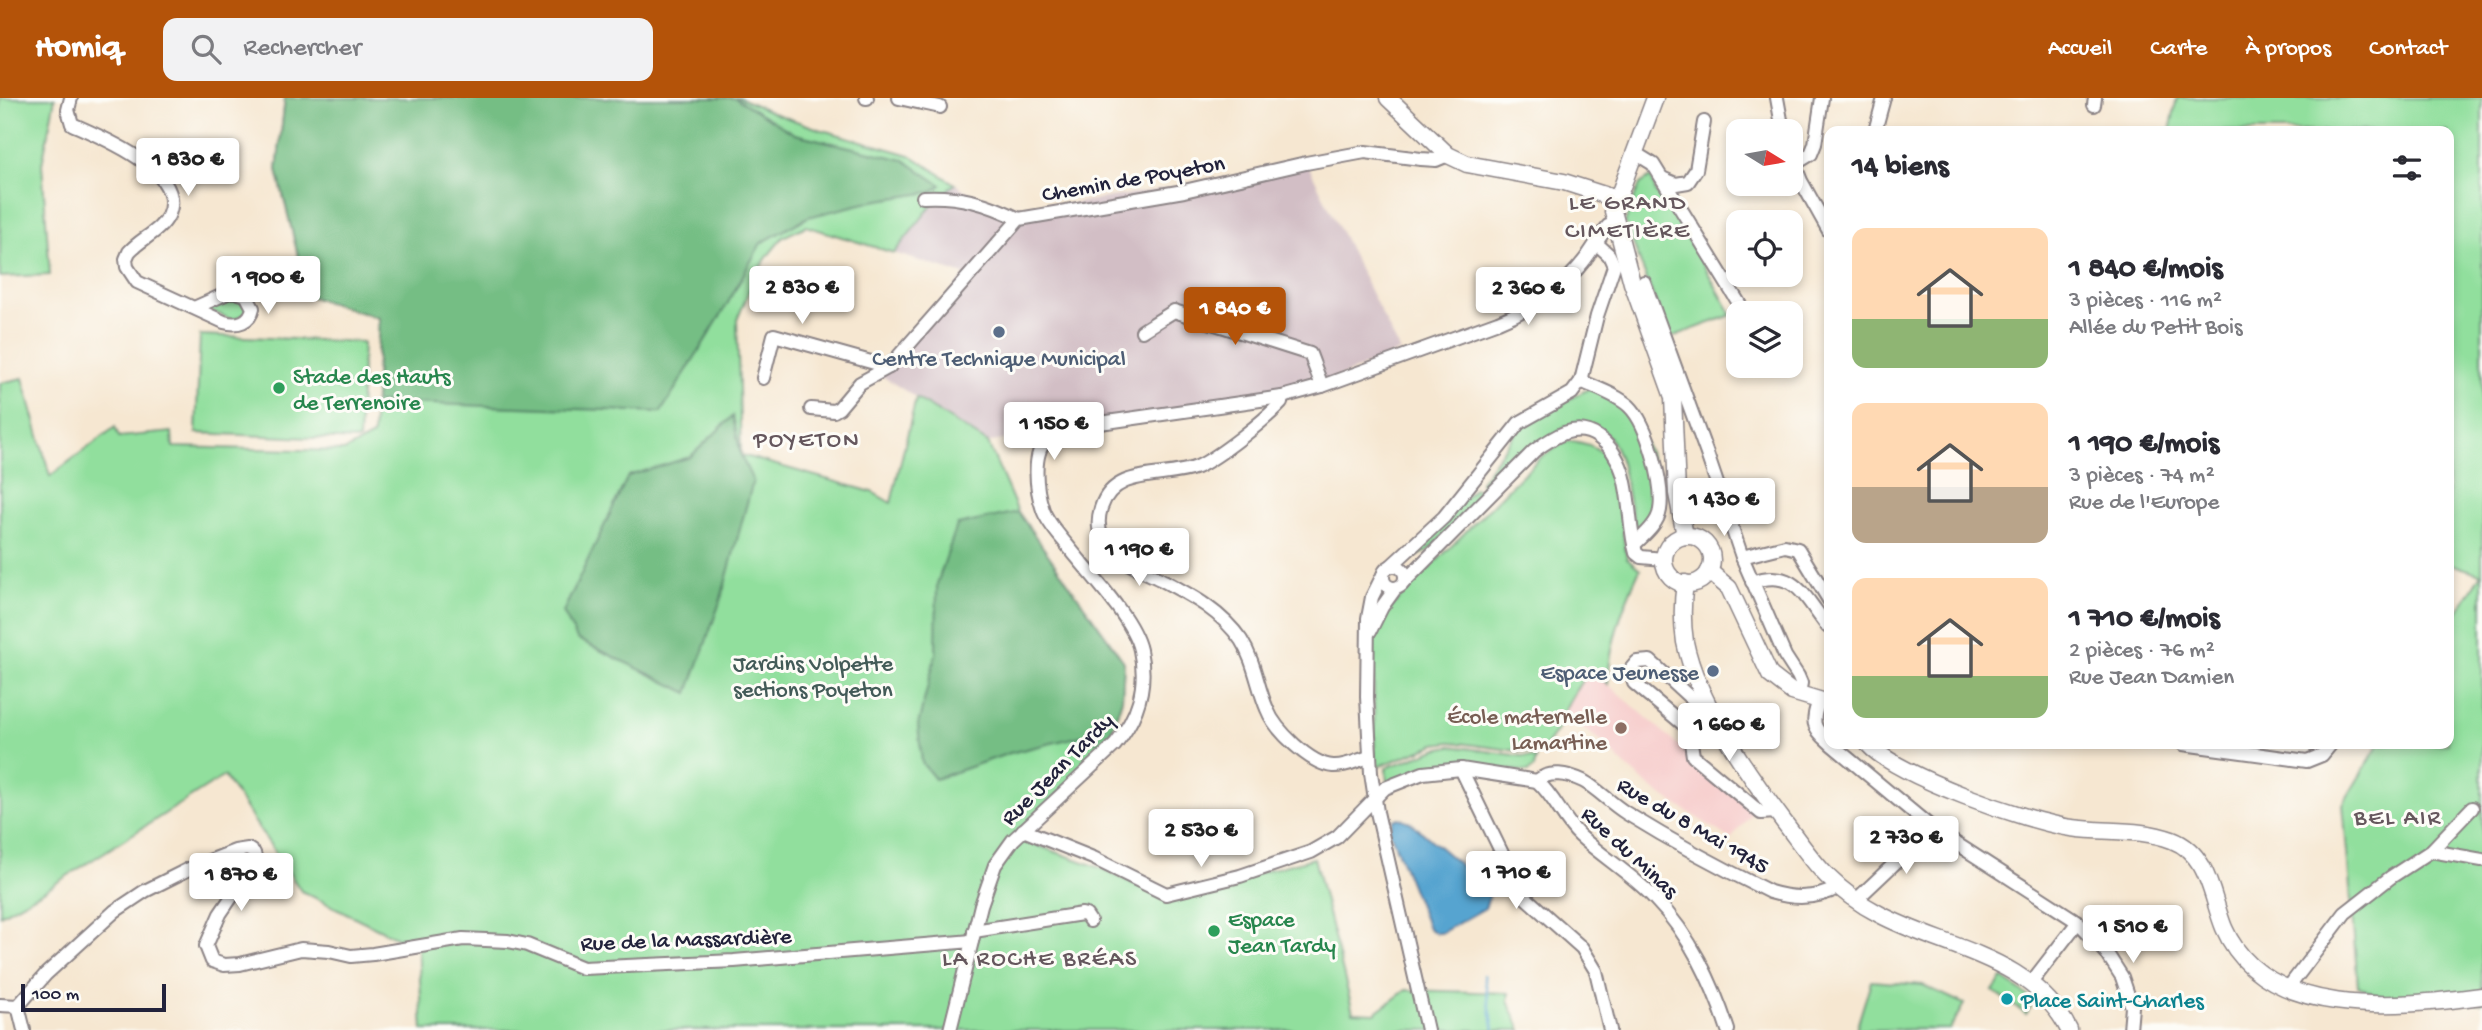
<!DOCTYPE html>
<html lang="fr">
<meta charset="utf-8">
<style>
:root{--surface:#fff;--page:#f2f2f3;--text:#2b2b33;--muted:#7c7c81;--accent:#b45309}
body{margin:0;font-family:"Gochi Hand",sans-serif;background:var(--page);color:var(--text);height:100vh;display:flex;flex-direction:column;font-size:26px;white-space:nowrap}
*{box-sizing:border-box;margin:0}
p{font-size:23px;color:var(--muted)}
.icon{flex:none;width:38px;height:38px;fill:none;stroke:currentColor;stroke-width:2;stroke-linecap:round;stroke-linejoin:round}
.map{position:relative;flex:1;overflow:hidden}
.details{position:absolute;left:1824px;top:28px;width:630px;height:623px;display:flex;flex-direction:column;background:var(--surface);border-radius:14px;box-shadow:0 4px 10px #0003}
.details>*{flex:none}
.needle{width:46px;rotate:101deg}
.buttons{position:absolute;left:1726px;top:21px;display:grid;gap:14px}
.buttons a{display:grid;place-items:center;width:77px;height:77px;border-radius:14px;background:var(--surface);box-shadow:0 4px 10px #0003;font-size:35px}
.scale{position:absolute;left:21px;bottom:18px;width:145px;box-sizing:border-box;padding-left:7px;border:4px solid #22223b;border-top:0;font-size:19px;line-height:24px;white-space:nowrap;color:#22223b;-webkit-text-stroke:5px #fdfcf7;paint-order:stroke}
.price{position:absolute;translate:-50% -60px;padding:0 16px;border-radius:7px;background:#fff;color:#222;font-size:23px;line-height:46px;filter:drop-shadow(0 2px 4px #0008)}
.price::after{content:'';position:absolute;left:50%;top:42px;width:21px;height:16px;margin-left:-10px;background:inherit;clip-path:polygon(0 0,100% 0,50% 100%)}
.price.active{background:var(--accent);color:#fff}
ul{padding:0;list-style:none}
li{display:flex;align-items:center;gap:21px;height:175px;padding:0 28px}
li span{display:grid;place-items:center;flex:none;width:196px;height:140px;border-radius:14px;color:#555}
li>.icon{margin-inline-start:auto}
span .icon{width:84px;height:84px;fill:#fffc;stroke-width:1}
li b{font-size:30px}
h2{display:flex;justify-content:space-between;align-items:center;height:84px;padding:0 28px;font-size:30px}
header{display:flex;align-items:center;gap:42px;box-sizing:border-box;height:98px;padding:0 35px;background:var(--accent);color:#fff}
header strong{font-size:33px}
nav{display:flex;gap:38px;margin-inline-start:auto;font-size:24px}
.search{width:490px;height:63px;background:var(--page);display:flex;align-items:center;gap:18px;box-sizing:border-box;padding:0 24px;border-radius:14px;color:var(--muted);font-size:26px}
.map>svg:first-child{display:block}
.built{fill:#f7d0cf}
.industrial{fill:#d2bec5}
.green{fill:#91df9d;stroke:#5a806c;stroke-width:2}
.forest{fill:#74be84;stroke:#4b7060;stroke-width:2}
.water{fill:#57a4d0;stroke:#3c6386;stroke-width:2}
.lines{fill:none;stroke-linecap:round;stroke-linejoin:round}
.stream{stroke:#57a4d0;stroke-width:2.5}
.street-casing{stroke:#8c8486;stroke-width:16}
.secondary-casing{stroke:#8c8486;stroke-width:19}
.street{stroke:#fff;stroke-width:12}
.secondary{stroke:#fff;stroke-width:16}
.service-dot{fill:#5c6f8a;stroke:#fdfcf7;stroke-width:2.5}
.leisure-dot{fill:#2e9e5b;stroke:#fdfcf7;stroke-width:2.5}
.education-dot{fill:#8d6e63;stroke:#fdfcf7;stroke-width:2.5}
.culture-dot{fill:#0f9aa8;stroke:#fdfcf7;stroke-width:2.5}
.labels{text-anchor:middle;stroke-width:6;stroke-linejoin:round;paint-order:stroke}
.street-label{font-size:23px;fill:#22223b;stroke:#fdfcf7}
.service-label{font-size:23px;fill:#4e5e75;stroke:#fdfcf7}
.leisure-label{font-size:23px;fill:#27864d;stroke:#fdfcf7;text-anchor:start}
.park-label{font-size:23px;fill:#435b58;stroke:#fdfcf7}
.education-label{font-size:23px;fill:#785e54;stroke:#fdfcf7;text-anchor:end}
.culture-label{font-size:23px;fill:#0d838f;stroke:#fdfcf7;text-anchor:start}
.neighbourhood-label{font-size:24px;letter-spacing:2px;fill:#65575d;stroke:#fdfcf7}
</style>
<header>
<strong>Homiq</strong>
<div class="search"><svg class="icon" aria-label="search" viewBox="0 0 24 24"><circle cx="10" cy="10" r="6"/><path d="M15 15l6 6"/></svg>Rechercher</div>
<nav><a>Accueil</a><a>Carte</a><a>À propos</a><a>Contact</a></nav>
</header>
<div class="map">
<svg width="2482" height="932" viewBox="0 0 2482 932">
<rect width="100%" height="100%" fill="#fdfcf7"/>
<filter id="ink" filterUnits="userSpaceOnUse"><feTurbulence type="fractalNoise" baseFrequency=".0143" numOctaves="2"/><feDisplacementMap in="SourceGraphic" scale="14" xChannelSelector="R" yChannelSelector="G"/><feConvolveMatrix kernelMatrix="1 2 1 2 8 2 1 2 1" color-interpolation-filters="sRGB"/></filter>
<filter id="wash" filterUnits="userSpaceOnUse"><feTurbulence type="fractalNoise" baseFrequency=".00686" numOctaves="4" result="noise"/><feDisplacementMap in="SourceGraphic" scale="28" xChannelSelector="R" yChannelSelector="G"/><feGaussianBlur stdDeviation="1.57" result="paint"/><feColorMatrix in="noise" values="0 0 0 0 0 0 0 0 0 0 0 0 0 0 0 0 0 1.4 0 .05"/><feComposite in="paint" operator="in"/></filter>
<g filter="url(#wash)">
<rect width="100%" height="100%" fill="#f6e7d1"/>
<!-- built -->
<polygon class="built" points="1589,570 1754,712 1731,741 1655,693 1622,665 1601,643 1566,619 1564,612"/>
<!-- industrial -->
<polygon class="industrial" points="1308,67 1400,253 1306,293 1072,329 987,345 882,278 965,177 894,155 936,102 955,86 973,97 1014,111 1045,110"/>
<!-- green -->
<g class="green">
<polygon points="0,0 55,0 42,66 50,177 0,179"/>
<polygon points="285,0 740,0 776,16 819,31 910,57 955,86 936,102 894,155 806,128 783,139 770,155 757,174 737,222 741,357 872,394 891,405 916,300 988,345 1018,414 1124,564 1122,601 1107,648 1014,739 1098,769 1164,800 1314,760 1353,914 1375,915 1406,892 1509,895 1508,903 1521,932 423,932 418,850 301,793 224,678 42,794 0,817 0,285 23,280 50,378 115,329 119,339 172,334 173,349 344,353 373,338 379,220 308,198 277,72"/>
<polygon points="2177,0 2482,0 2482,905 2387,901 2358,888 2343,706 2379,646 2448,646 2448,530 2481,476 2448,465 2448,33 2170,33"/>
<polygon points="1651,79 1656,95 1675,117 1732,217 1669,240 1625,124 1640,86"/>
<polygon points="230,197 241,197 248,212 246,216 232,222 205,210"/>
<polygon points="200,237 363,244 359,342 196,335"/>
<path d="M1590 290 1629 312 1651 359 1657 411 1639 435C1619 400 1633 309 1564 330L1491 389H1485L1480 384 1519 330Z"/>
<path d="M1567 343C1635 345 1615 414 1627 460L1640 471C1623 507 1609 547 1608 586L1589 571 1564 612 1566 619 1540 656 1451 644 1436 646 1375 670 1373 543 1385 515 1519 380 1541 359Z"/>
<polygon points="1474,390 1484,396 1428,453 1404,464"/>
<polygon points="1451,648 1536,660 1534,670 1528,674 1460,666 1387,684 1386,670 1436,651"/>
<polygon points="2002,880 2035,903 2026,916 1993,893"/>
<polygon points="1871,883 1923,887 1964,906 1950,931 1856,932"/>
</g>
<!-- forest -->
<g class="forest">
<polygon points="285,0 735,0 795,36 904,62 941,87 931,94 873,103 808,119 761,145 724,212 661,314 375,304 379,220 308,198 277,72"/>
<polygon points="733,318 741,358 753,383 721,501 688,595 577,541 563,514 628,378 690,359"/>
<polygon points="1018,414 1124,564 1122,601 1107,648 1081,638 1010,655 935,681 922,665 918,627 936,555 937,486 957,427"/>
</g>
<!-- water -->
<polygon class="water" points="1399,720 1410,724 1485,788 1489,799 1485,810 1441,835 1436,835 1428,830 1389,732 1393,722"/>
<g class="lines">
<!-- stream -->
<polyline class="stream" points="1484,877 1494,932"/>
</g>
</g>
<g filter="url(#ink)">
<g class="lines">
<defs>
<g id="street">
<path d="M71 0 68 12 72 26C101 39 189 74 168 118 160 134 140 141 129 154L126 161 127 169 137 184 224 224C238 228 250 224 253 210L246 197 232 193 194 210"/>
<polyline points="866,0 867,0"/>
<polyline points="899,0 940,9"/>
<polyline points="1777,0 1783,33"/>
<polyline points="2094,7 2095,0"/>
<polyline points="1875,33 1884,0"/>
<polyline points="1635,55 1653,66 1745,215"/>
<polyline points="1790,55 1801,83 1829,133"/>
<polyline points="1795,66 1811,56 1815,46 1822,0"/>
<polyline points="1662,80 1676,86 1688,84 1696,72 1704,24"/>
<path d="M923 99C959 97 987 105 1019 121"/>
<path d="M1596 145 1609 157 1614 168 1597 218 1581 283C1596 290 1617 297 1629 308 1648 326 1664 387 1660 412 1658 426 1643 438 1634 447"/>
<polyline points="1644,184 1707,356 1742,459 1785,558 1798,578 1801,585 1799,596"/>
<polyline points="1142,233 1174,213 1310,256 1322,288"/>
<polyline points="763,280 774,237 889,269"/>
<path d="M1282 299 1281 305C1264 323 1219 359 1197 369 1165 382 1114 368 1101 410 1088 452 1132 467 1162 482 1192 498 1221 513 1241 542 1255 564 1257 588 1267 611 1275 632 1310 666 1333 668 1345 669 1358 662 1369 659"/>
<polyline points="811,311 834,313 839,310 860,285 889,269 1019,121 1184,93 1306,65 1365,54 1421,61 1436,62 1448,57"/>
<polyline points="1742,459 1785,448 1798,451 1829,502"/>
<circle cx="1394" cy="479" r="11"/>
<polyline points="1391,468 1444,419 1519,325 1572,295 1581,283"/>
<polyline points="1383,477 1372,499 1368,520 1367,599 1371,675 1377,714 1427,932"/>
<path d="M1405 483 1534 353C1553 339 1576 323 1598 339 1635 365 1625 417 1636 455L1641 459 1664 461"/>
<path d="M1752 484C1795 469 1804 499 1828 529"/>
<polyline points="1370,533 1382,509 1395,491"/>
<path d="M1819 602C1812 623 1811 629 1829 644"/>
<polyline points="1713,613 1708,616 1650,563 1637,564 1631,571 1634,585 1689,631 1693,658 1761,715 1776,714"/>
<polyline points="1831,646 1932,730 2078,824 2106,854 2122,879 2132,909 2130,932"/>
<polyline points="2183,646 2307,663 2322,657 2331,646"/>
<polyline points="1461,671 1514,780 1526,800 1582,850 1596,873 1610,932"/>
<path d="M1537 683C1549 672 1568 676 1583 683 1598 691 1611 706 1626 715 1673 744 1721 770 1770 794 1793 801 1818 801 1839 789"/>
<path d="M1023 732 1093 760 1166 796 1240 778 1311 754 1337 739 1385 690 1423 675 1461 671 1537 683C1555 699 1563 722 1580 738 1604 760 1633 777 1655 801 1691 838 1712 884 1728 932"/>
<polyline points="2431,753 2482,762"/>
<polyline points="1856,802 1932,730"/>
<polyline points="974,833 1082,816 1086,817 1090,823"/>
<polyline points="2030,886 2078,824"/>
<polyline points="2288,890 2345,815 2391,779 2431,753 2472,710"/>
<polyline points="0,907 18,908 46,876 115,813 145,793 191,770 235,753 248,751 254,755 256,763 220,816 206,848 212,863 224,867 240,866 301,851 329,853 351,858 373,856 463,841 508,843 527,847 583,870 734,863 972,843"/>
<polyline points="18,908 24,932"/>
<path d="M950 932 981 807 995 767 1013 742 1115 647C1138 619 1148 589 1140 552 1133 520 1088 474 1067 447 1059 437 1047 424 1043 412 1036 392 1031 355 1048 340 1055 334 1064 332 1072 329L1282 299 1322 288 1498 224C1530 211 1561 192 1583 164 1592 153 1599 139 1608 128L1615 126"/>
</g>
<g id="secondary">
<polyline points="1388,0 1448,57 1467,66 1564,84 1617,101"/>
<polyline points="1655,0 1613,113 1632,185 1673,299 1677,395 1685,438"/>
<circle cx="1688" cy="462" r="24"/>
<polyline points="1709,473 1729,490 1770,577 1792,594 1829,605"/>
<path d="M1685 485C1682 505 1682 524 1685 544 1697 604 1748 676 1784 724 1798 742 1811 762 1827 778 1842 793 1860 806 1879 816 1944 851 2032 858 2069 932"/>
<path d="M1868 646C1897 678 2028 724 2072 730 2106 735 2140 730 2172 742 2209 756 2211 798 2224 830 2265 924 2400 909 2482 898"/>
</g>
</defs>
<!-- street casing -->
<use href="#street" class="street-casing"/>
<!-- secondary casing -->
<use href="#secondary" class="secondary-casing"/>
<!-- street -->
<use href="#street" class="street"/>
<!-- secondary -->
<use href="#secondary" class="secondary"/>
</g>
</g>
<!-- markers -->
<g class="service-dot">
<circle cx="999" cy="234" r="7"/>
<circle cx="1713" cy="573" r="7"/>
</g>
<g class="leisure-dot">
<circle cx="279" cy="290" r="7"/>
<circle cx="1214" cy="833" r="7"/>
</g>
<circle class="education-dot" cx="1621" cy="630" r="7"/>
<circle class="culture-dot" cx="2007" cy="901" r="7"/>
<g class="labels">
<!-- street labels -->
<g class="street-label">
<text transform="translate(1133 79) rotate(-10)" y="8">Chemin de Poyeton</text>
<text transform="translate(1056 670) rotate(-45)" y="8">Rue Jean Tardy</text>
<text transform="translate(1694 726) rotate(30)" y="8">Rue du 8 Mai 1945</text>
<text transform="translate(1631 753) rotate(43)" y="8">Rue du Minas</text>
<text transform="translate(686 840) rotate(-2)" y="8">Rue de la Massardière</text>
</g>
<!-- service labels -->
<g class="service-label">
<text x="999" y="267">Centre Technique Municipal</text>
<text x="1699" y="581" text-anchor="end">Espace Jeunesse</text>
</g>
<!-- leisure labels -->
<g class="leisure-label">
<text x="293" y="285">Stade des Hauts<tspan x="293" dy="26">de Terrenoire</tspan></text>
<text x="1228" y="828">Espace<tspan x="1228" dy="26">Jean Tardy</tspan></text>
</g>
<!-- park labels -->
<g class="park-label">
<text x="813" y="572">Jardins Volpette<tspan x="813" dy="26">sections Poyeton</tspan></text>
</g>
<!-- education labels -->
<g class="education-label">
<text x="1607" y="625">École maternelle<tspan x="1607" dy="26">Lamartine</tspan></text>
</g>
<!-- culture labels -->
<g class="culture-label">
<text x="2021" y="909">Place Saint-Charles</text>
</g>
<!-- neighbourhood labels -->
<g class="neighbourhood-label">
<text x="1628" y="111">LE GRAND<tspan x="1628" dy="28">CIMETIÈRE</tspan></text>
<text x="807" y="348">POYETON</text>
<text x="2398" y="726">BEL AIR</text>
<text x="1040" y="867">LA ROCHE BRÉAS</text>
</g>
</g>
</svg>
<div class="buttons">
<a><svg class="needle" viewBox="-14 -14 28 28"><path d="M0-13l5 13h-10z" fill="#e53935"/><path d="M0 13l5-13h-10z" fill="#7c7c81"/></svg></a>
<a><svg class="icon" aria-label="locate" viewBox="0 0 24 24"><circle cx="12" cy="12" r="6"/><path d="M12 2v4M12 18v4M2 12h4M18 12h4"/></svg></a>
<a><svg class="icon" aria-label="layers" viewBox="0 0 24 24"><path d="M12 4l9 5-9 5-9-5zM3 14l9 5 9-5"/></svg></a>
</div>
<div class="scale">100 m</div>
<b class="price" style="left:188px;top:100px">1 830 €</b>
<b class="price" style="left:268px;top:218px">1 900 €</b>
<b class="price" style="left:802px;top:228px">2 830 €</b>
<b class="price" style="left:1528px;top:229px">2 360 €</b>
<b class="price active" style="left:1235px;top:249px">1 840 €</b>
<b class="price" style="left:1054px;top:364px">1 150 €</b>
<b class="price" style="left:1724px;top:440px">1 430 €</b>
<b class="price" style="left:1139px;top:490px">1 190 €</b>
<b class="price" style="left:1729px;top:665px">1 660 €</b>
<b class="price" style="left:1201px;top:771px">2 530 €</b>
<b class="price" style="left:1906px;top:778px">2 730 €</b>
<b class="price" style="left:1516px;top:813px">1 710 €</b>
<b class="price" style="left:241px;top:815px">1 870 €</b>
<b class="price" style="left:2133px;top:867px">1 510 €</b>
<section class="details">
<h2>14 biens<svg class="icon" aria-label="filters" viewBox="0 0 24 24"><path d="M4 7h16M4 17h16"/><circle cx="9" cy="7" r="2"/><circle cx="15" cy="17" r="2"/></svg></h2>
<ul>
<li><span style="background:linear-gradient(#ffd9b3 65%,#8fb573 0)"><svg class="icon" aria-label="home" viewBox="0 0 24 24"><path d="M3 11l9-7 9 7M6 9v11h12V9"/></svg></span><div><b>1 840 €/mois</b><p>3 pièces · 116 m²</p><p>Allée du Petit Bois</p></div></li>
<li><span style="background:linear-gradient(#ffd9b3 60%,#b9a48a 0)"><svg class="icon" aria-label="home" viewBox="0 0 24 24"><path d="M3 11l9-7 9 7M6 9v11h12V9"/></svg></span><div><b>1 190 €/mois</b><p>3 pièces · 74 m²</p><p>Rue de l'Europe</p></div></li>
<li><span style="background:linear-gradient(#ffd9b3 70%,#8fb573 0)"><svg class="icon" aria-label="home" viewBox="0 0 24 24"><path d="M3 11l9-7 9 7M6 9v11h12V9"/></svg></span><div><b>1 710 €/mois</b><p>2 pièces · 76 m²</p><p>Rue Jean Damien</p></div></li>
</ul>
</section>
</div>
